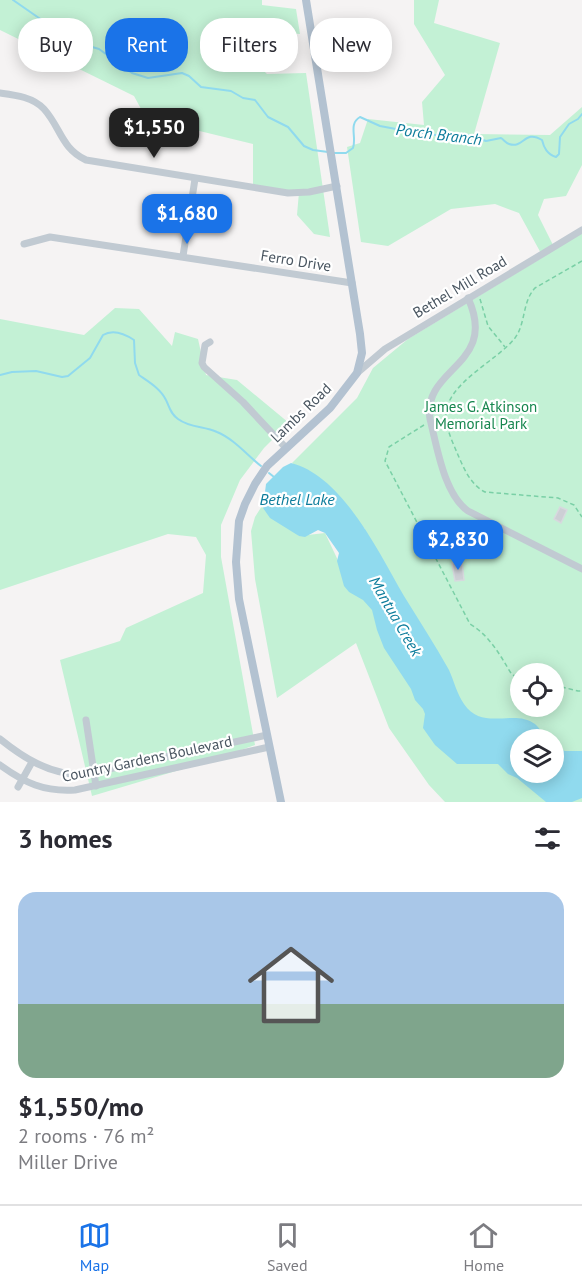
<!DOCTYPE html>
<meta charset="utf-8">
<style>
:root{--surface:#fff;--page:#f2f2f3;--text:#2b2b33;--muted:#7c7c81;--line:#e1e1e2;--accent:#1a73e8}
body{margin:0;font-family:"PT Sans",sans-serif;background:var(--page);color:var(--text);height:100vh;display:flex;flex-direction:column;font-size:22px;white-space:nowrap}
*{box-sizing:border-box;margin:0}
p{font-size:20px;color:var(--muted)}
.icon{flex:none;width:33px;height:33px;fill:none;stroke:currentColor;stroke-width:2;stroke-linecap:round;stroke-linejoin:round}
.map{position:relative;height:802px;overflow:hidden}
.sheet{display:flex;flex-direction:column;background:var(--surface);flex:1}
.sheet>*{flex:none}
.guide{position:absolute;left:18px;top:18px;width:546px;height:54px;display:flex;gap:12px}
.controls{position:absolute;left:510px;top:663px;display:grid;gap:12px}
.controls a{display:grid;place-items:center;width:54px;height:54px;border-radius:50%;background:var(--surface);box-shadow:0 3px 15px #0003;font-size:30px}
.price{position:absolute;translate:-50% -51px;padding:0 14px;border-radius:12px;background:var(--accent);color:#fff;font-size:20px;line-height:39px;filter:drop-shadow(0 2px 3px #0008)}
.price::after{content:'';position:absolute;left:50%;top:36px;width:18px;height:14px;margin-left:-9px;background:inherit;clip-path:polygon(0 0,100% 0,50% 100%)}
.price.current{background:#222;color:#fff}
ul{padding:0;list-style:none}
li{display:grid;align-content:center;gap:12px;height:318px;padding:0 18px}
li span{display:grid;place-items:center;height:186px;border-radius:18px;color:#555}
li>.icon{margin-inline-start:auto}
span .icon{width:108px;height:108px;fill:#fffc;stroke-width:1}
li b{font-size:26px}
h2{display:flex;justify-content:space-between;align-items:center;height:72px;padding:0 18px;font-size:26px}
.chip{padding:0 21px;border-radius:24px;background:var(--surface);box-shadow:0 3px 15px #0003;font-size:21px;line-height:54px}
.chip.current{background:var(--accent);color:#fff}
.tab-bar{display:flex;justify-content:space-around;align-items:center;height:84px;border-top:2px solid var(--line);background:var(--surface);font-size:16px;color:var(--muted)}
.tab-bar a{display:grid;justify-items:center;gap:3px}
.tab-bar .current{color:var(--accent)}
.map>svg:first-child{display:block}
.green{fill:#c3f1d5;fill-rule:evenodd}
.water{fill:#90daee}
.lines{fill:none;stroke-linecap:round;stroke-linejoin:round}
.stream{stroke:#90daee;stroke-width:2}
.building{fill:#cdcfd5;stroke:#d7d9de;stroke-width:1.5}
.path{stroke:#7ad0a6;stroke-width:1.5;stroke-dasharray:4.5 3;stroke-linecap:butt}
.minor{stroke:#c1cad2;stroke-width:7}
.major{stroke:#b3c2d1;stroke-width:8}
.labels{text-anchor:middle;stroke-width:4.5;stroke-linejoin:round;paint-order:stroke}
.street-label{font-size:15px;fill:#4a5661;stroke:#fff}
.park-label{font-size:15px;fill:#17864f;stroke:#fff}
.water-label{font-size:16px;font-style:italic;fill:#0c7c9b;stroke:#fff}
</style>
<div class="map">
<svg width="582" height="802" viewBox="0 0 582 802">
<rect width="100%" height="100%" fill="#f5f3f3"/>
<!-- green -->
<g class="green">
<polygon points="0,0 262,0 262,5 296,9 300,34 250,31 251,59 267,74 306,73 330,237 314,234 297,215 299,192 253,187 253,144 146,118 134,96 0,30"/>
<path d="M414 0H439L434 23 500 43 474 134 550 135 582 107V165L566 196 544 199 538 215 555 249 582 232V802H445L429 785 389 728 356 643 277 698 255 579 251 531 255 517 267 498 299 536 325 533 354 594 365 529 292 463 357 398 373 368 408 339 543 257 519 213 495 204 451 209 388 246 361 242 347 147 360 143 368 119 424 125 422 102 445 75 414 24ZM520 674H554V706H520ZM520 740H554V772H520Z"/>
<polygon points="115,308 139,309 172,346 175,332 198,339 206,375 237,380 289,423 264,448 240,480 221,525 221,557 255,745 213,760 92,796 60,660 120,641 126,628 203,593 206,555 196,537 168,534 0,590 0,319 84,335"/>
</g>
<!-- water -->
<path class="water" d="M291 463C343 476 379 553 404 596 419 620 435 645 449 670 454 681 457 694 464 704 483 732 514 708 535 724 540 728 543 735 545 739L520 740V772H554V747L565 751H582V798L572 802H546L517 778 508 774 498 764H457L435 745 423 728 425 714 423 709 415 700 411 689 384 648 377 630 372 610 363 600 349 592 344 586 337 561 339 553 325 533 318 530 305 537 299 536 270 518 263 508 266 484 283 467Z"/>
<g class="lines">
<!-- stream -->
<g class="stream">
<polyline points="13,0 72,41 99,49 132,73 148,78 182,73 189,76 201,87 231,91 243,98 255,100 268,117 288,127 304,146 313,150 328,152"/>
<path d="M334 153H346L353 148C357 137 348 124 360 117L380 126 417 133 455 137 469 135 486 141 501 138C504 140 506 143 509 144 524 149 524 129 542 140 544 148 547 154 556 157L559 154 560 137 569 124 578 119 582 114"/>
<path d="M0 375 12 372 36 371 62 377 68 376 90 358 103 335C113 329 125 334 134 340L135 363 139 375C149 382 161 389 166 400 170 408 170 413 178 419 190 428 204 426 217 432 234 439 247 455 261 466"/>
<polyline points="269,473 274,477"/>
</g>
</g>
<!-- building -->
<g class="building">
<polygon points="560,507 567,510 561,523 554,519"/>
<polygon points="462,562 464,580 455,581 452,563"/>
</g>
<g class="lines">
<!-- path -->
<g class="path">
<path d="M582 261 535 288C522 302 526 323 515 338 497 361 445 384 446 416 446 429 453 443 458 455 464 469 471 485 485 492L558 498 574 505 582 517"/>
<polyline points="480,299 488,326 505,347"/>
<path d="M424 425 389 447 385 461 470 624C490 636 500 655 512 675L520 677"/>
<polyline points="554,685 578,691 582,691"/>
</g>
<!-- minor -->
<g class="minor">
<path d="M0 93C15 95 33 97 44 109 61 128 61 148 86 160L288 193 309 192 337 186"/>
<polyline points="24,244 50,237 352,283"/>
<polyline points="183,256 195,179"/>
<path d="M468 298C499 366 422 367 430 419 437 447 444 494 468 511L582 569"/>
<polyline points="210,342 205,345 202,363 204,367 243,402 286,448"/>
<polyline points="357,373 385,349 582,230"/>
<polyline points="86,720 96,786"/>
<path d="M0 739C25 759 48 773 81 775L267 735"/>
<path d="M0 765C25 783 44 792 75 790L269 747"/>
<polyline points="18,787 32,762"/>
</g>
<!-- major -->
<polyline class="major" points="281,802 239,599 236,562 239,521 245,504 255,484 267,466 330,408 357,373 362,353 360,334 306,0"/>
</g>
<g class="labels">
<!-- street labels -->
<g class="street-label">
<text transform="translate(296 261) rotate(9)" y="5">Ferro Drive</text>
<text transform="translate(460 287) rotate(-31)" y="5">Bethel Mill Road</text>
<text transform="translate(301 413) rotate(-44)" y="5">Lambs Road</text>
<text transform="translate(147 759) rotate(-12)" y="5">Country Gardens Boulevard</text>
</g>
<!-- park labels -->
<g class="park-label">
<text x="481" y="412">James G. Atkinson<tspan x="481" dy="17">Memorial Park</tspan></text>
</g>
<!-- water labels -->
<g class="water-label">
<text transform="translate(439 134) rotate(7)" y="6">Porch Branch</text>
<text x="297" y="505">Bethel Lake</text>
<text transform="translate(396 616) rotate(60)" y="6">Mantua Creek</text>
</g>
</g>
</svg>
<div class="controls">
<a><svg class="icon" aria-label="locate" viewBox="0 0 24 24"><circle cx="12" cy="12" r="6"/><path d="M12 2v4M12 18v4M2 12h4M18 12h4"/></svg></a>
<a><svg class="icon" aria-label="layers" viewBox="0 0 24 24"><path d="M12 4l9 5-9 5-9-5zM3 14l9 5 9-5"/></svg></a>
</div>
<b class="price current" style="left:154px;top:159px">$1,550</b>
<b class="price" style="left:187px;top:245px">$1,680</b>
<b class="price" style="left:458px;top:571px">$2,830</b>
<div class="guide">
<a class="chip">Buy</a>
<a class="chip current">Rent</a>
<a class="chip">Filters</a>
<a class="chip">New</a>
</div>
</div>
<section class="sheet">
<h2>3 homes<svg class="icon" aria-label="filters" viewBox="0 0 24 24"><path d="M4 7h16M4 17h16"/><circle cx="9" cy="7" r="2"/><circle cx="15" cy="17" r="2"/></svg></h2>
<ul>
<li><span style="background:linear-gradient(#a9c7e8 60%,#7fa58c 0)"><svg class="icon" aria-label="home" viewBox="0 0 24 24"><path d="M3 11l9-7 9 7M6 9v11h12V9"/></svg></span><div><b>$1,550/mo</b><p>2 rooms · 76 m²</p><p>Miller Drive</p></div></li>
</ul>
</section>
<nav class="tab-bar">
<a class="current"><svg class="icon" aria-label="map" viewBox="0 0 24 24"><path d="M3 6l6-2 6 2 6-2v14l-6 2-6-2-6 2zM9 4v14M15 6v14"/></svg>Map</a>
<a><svg class="icon" aria-label="saved" viewBox="0 0 24 24"><path d="M7 4h10v16l-5-4-5 4z"/></svg>Saved</a>
<a><svg class="icon" aria-label="home" viewBox="0 0 24 24"><path d="M3 11l9-7 9 7M6 9v11h12V9"/></svg>Home</a>
</nav>
